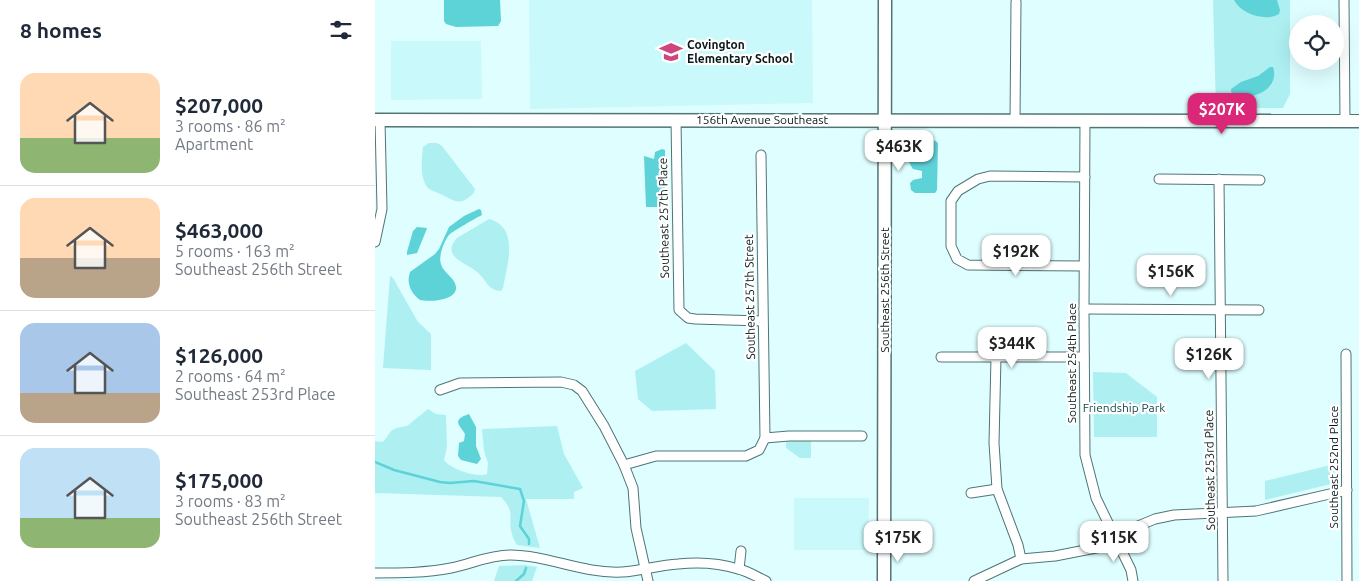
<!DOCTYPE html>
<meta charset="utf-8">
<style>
:root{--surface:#fff;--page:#f2f2f3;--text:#1f2937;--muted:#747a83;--line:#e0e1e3;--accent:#db2777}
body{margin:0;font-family:Ubuntu,sans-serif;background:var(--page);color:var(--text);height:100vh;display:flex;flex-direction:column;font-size:19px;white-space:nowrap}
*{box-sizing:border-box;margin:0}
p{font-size:16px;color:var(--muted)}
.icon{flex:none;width:28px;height:28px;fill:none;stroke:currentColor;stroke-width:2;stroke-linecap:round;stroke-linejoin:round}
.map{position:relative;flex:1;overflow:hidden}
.sheet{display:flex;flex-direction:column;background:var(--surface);width:375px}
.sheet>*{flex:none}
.fabs{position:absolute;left:914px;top:15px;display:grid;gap:10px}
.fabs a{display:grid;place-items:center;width:55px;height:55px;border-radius:50%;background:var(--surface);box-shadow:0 5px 20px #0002;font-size:25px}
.price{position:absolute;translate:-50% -42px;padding:0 11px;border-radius:10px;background:#fff;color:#222;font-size:16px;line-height:32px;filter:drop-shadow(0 1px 2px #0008)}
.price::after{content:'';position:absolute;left:50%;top:30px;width:15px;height:11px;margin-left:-8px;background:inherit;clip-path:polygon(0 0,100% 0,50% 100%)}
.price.on{background:var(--accent);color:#fff}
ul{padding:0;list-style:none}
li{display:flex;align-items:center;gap:15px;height:125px;padding:0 20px}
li+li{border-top:1px solid var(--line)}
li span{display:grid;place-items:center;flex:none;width:140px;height:100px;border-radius:15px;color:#555}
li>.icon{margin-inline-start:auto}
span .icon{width:60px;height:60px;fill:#fffc;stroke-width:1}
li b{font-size:21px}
h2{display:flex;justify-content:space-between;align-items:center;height:60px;padding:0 20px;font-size:21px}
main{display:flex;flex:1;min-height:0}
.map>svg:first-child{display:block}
.built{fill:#c9f9fb}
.green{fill:#aeeff2}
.water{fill:#5dd2d7}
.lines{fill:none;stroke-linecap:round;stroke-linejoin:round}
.stream{stroke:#5dd2d7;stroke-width:2.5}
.street-casing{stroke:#517475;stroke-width:11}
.secondary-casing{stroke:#517475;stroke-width:15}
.street{stroke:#fff;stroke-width:9}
.secondary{stroke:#fff;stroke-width:12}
.labels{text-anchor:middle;stroke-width:4.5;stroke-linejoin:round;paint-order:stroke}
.poi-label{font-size:12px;font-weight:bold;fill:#081717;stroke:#fff;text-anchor:start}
.street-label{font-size:12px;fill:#081717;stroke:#fff}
.park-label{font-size:12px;fill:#15494b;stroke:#fff}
</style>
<main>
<section class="sheet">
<h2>8 homes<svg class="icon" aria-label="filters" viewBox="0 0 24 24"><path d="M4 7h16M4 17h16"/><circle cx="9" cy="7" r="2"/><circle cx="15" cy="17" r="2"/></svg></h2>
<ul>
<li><span style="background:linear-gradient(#ffd9b3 65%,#8fb573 0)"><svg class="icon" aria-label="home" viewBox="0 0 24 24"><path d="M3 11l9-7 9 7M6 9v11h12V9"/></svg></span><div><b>$207,000</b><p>3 rooms · 86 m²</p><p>Apartment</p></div></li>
<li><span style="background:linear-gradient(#ffd9b3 60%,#b9a48a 0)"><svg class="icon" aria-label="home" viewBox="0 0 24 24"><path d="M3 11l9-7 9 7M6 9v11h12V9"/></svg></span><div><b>$463,000</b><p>5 rooms · 163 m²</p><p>Southeast 256th Street</p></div></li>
<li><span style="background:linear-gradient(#a9c7e8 70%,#b9a48a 0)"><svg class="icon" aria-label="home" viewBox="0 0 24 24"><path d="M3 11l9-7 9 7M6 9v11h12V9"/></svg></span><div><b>$126,000</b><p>2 rooms · 64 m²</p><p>Southeast 253rd Place</p></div></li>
<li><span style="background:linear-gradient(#bfe0f5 70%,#8fb573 0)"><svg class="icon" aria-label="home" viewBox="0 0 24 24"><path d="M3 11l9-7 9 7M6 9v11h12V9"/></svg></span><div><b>$175,000</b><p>3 rooms · 83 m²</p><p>Southeast 256th Street</p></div></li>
</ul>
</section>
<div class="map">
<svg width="984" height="581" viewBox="0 0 984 581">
<rect width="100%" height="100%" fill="#dffeff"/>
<!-- built -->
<g class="built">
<polygon points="154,0 437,0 438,103 155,109"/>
<polygon points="16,41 106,41 107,99 16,100"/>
<polygon points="419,498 494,498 493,550 419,550"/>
</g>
<!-- green -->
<g class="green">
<polygon points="838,0 915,0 915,94 908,108 841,108"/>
<path d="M54 143H62L67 146 100 189C99 194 97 195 93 198 83 206 75 198 65 194 62 192 57 191 54 189 44 179 47 159 48 147Z"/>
<path d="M114 219C145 227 132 266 128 288L126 291C112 290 112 280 102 272 92 263 65 257 82 238Z"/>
<polygon points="15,276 18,278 43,322 56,334 56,370 8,368"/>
<polygon points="311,343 340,371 341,409 277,411 263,399 260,371"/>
<polygon points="718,372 751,373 782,397 782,437 719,437"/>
<path d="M53 409 61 414 71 415 72 447 69 460C75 469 102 478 112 474L113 463 109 451 107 429 182 426 189 454 208 488 199 492V499H151L165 548 142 545C140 542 138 538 137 534 132 517 142 514 126 497L0 493V441L6 442 9 441 16 431 21 428 32 426Z"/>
<polygon points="411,439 436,439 436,458 425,458 411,448"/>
<polygon points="960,464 960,477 956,484 890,500 890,481"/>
<polygon points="150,565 162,567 157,581 119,581 124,566"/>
</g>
<!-- water -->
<g class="water">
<polygon points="125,0 126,21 123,26 81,27 71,24 69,21 69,0"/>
<path d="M859 0H902L905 10 904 14C891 22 866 14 859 0Z"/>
<path d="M895 67H898C906 90 873 104 856 92V89L866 82 883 76Z"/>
<path d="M539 139 559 140 563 143 562 190 560 193H540L536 190 535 183 538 180 547 178V171L538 169C531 160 531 147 539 139Z"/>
<polygon points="287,149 290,150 290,207 271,207 269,156 279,159 280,152"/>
<path d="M104 209 106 210 107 215C101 218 78 231 74 235 69 241 63 257 66 264 68 273 80 277 81 287 82 301 54 302 45 300 36 293 31 283 35 272L60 254 64 249 74 227 89 216Z"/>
<polygon points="42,227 52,228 51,231 42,253 32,255 32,252 38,231"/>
<path d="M94 414 101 427V446L106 459 102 464 86 460 83 456 84 443 89 441 90 434C86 426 75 420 94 414Z"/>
</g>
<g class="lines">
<!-- stream -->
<g class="stream">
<polyline points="0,462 19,470 65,482 75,483 99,481 145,489 149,501 145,526 154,539 154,544"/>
<polyline points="141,581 149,574 151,568"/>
</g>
<defs>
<g id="street">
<polyline points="969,0 970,121"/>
<polyline points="301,120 304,310 313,318 320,319 387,321"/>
<polyline points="640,121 641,2"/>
<polyline points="710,121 709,309 710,455 721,498 756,570 758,581"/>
<polyline points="784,179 885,180"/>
<polyline points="844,179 848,581"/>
<polyline points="0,242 7,209 5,120"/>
<polyline points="709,266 593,265 582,259 576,246 576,201 583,191 603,179 615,176 710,177"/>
<polyline points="709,309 884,310"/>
<polyline points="971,354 972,581"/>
<polyline points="566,357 709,357"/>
<polyline points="621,357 619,443 622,489 643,545 646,559"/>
<polyline points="65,390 85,383 186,382 199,385 207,391 229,426 249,465 258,488 261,528 273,581"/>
<polyline points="390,438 414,436 487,436"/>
<polyline points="249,465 281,456 371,456 384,450 390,438 386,155"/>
<polyline points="596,493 622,489"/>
<polyline points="364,569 366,551"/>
<path d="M0 573C25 573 51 573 76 568 96 564 114 555 135 555 173 555 207 574 247 572 266 571 284 565 303 564 322 562 344 563 363 569 373 571 382 577 391 581"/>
<polyline points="599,581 646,559 680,556 726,547 763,526 780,519 799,515 881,511 972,490"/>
</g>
<g id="secondary">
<polyline points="0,120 984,121"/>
<polyline points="509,581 510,0"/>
</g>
</defs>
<!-- street casing -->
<use href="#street" class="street-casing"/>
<!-- secondary casing -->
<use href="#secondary" class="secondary-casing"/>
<!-- street -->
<use href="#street" class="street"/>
<!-- secondary -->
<use href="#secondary" class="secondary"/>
</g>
<!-- icons -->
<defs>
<symbol id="school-bare" viewBox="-9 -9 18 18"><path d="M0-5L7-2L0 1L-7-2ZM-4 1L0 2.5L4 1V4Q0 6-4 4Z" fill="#cf457d" stroke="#fff" stroke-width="2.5" paint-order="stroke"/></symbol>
</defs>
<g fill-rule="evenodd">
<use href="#school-bare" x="280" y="36" width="32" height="32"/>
</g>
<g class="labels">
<!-- poi labels -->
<g class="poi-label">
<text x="312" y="49">Covington<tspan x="312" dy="14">Elementary School</tspan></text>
</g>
<!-- street labels -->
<g class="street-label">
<text x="387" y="124">156th Avenue Southeast</text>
<text transform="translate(289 218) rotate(-91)" y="4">Southeast 257th Place</text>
<text transform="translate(510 290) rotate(-90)" y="4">Southeast 256th Street</text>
<text transform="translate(375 297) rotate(-91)" y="4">Southeast 257th Street</text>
<text transform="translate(697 363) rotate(-90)" y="4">Southeast 254th Place</text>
<text transform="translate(959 467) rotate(-90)" y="4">Southeast 252nd Place</text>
<text transform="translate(835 470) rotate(-91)" y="4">Southeast 253rd Place</text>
</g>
<!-- park labels -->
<g class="park-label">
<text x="749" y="412">Friendship Park</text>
</g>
</g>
</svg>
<div class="fabs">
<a><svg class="icon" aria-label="locate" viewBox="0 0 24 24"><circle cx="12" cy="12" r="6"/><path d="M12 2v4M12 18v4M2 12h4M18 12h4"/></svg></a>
</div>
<b class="price on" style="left:847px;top:135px">$207K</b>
<b class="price" style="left:524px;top:172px">$463K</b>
<b class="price" style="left:641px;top:277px">$192K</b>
<b class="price" style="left:796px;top:297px">$156K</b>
<b class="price" style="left:637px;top:369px">$344K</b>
<b class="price" style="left:834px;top:380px">$126K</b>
<b class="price" style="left:523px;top:563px">$175K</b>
<b class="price" style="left:739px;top:563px">$115K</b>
</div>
</main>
